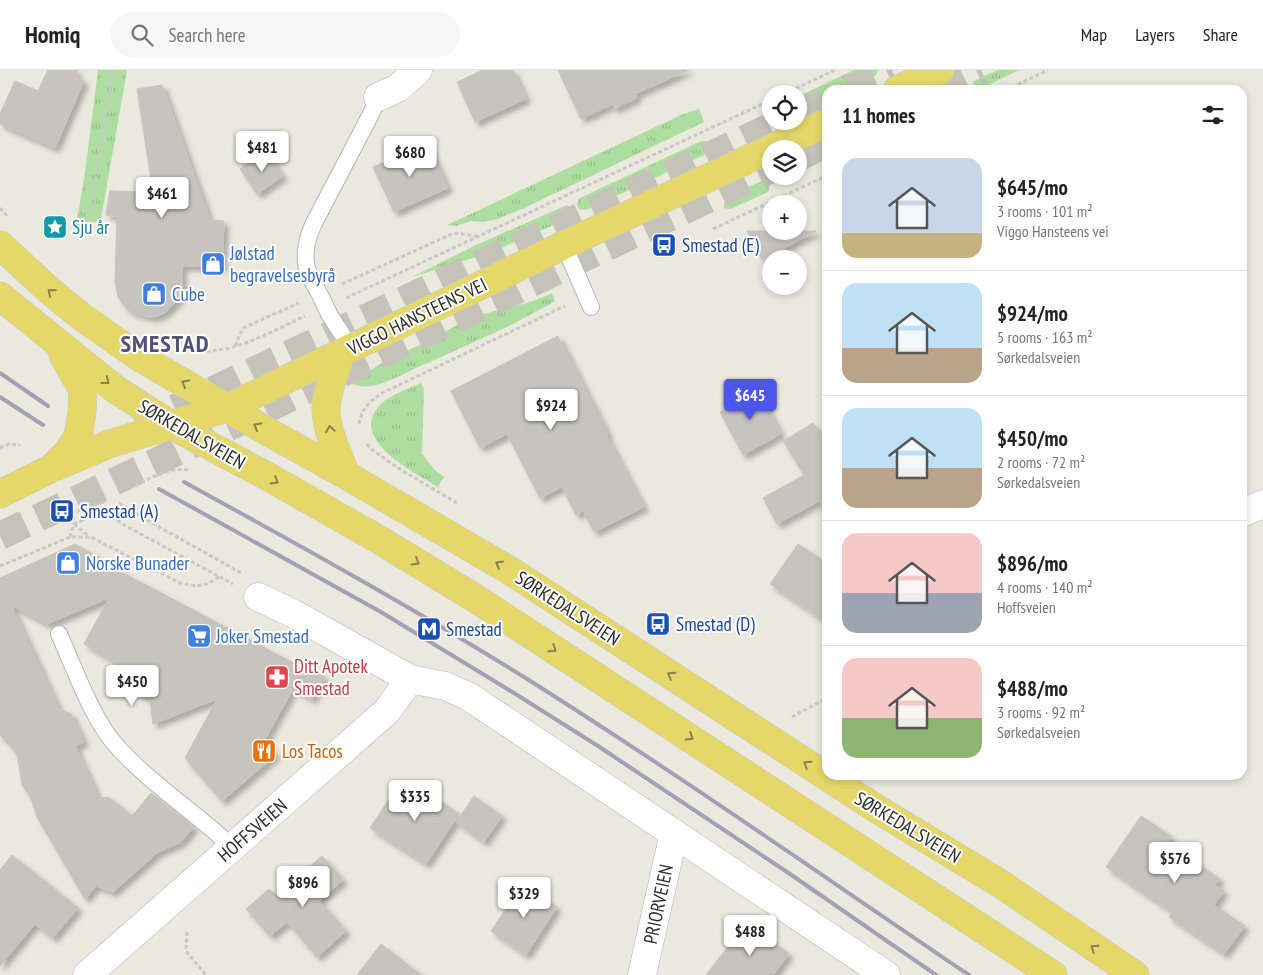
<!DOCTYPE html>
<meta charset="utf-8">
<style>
:root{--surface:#fff;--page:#f6f6f6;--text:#222;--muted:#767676;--line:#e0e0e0;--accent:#4d56ea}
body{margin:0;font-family:"PT Sans Narrow",sans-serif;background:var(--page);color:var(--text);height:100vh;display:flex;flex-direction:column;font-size:19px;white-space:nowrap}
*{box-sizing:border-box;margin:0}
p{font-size:16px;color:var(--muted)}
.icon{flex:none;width:28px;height:28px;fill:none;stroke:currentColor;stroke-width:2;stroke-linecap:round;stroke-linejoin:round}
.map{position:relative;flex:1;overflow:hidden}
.sheet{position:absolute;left:822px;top:15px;width:425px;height:695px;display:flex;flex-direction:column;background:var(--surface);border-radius:15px;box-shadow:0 2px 8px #0003}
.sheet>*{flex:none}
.controls{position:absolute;left:762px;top:15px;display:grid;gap:10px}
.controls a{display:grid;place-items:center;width:45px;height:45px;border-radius:50%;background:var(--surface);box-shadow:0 2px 8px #0003;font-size:25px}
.price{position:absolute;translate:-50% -42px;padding:0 11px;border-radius:5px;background:#fff;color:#222;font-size:16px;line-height:32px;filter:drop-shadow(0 1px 2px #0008)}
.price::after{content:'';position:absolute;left:50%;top:30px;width:15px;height:11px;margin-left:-8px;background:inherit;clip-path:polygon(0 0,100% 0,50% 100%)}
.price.current{background:var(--accent);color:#fff}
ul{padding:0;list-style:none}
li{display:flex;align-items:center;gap:15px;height:125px;padding:0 20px}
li+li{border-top:1px solid var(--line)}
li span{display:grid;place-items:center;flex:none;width:140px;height:100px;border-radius:15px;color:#555}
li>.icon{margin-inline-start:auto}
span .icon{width:60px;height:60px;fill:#fffc;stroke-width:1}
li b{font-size:21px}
h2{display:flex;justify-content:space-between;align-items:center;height:60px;padding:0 20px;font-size:21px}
header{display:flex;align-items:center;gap:30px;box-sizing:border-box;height:70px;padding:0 25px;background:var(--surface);border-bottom:1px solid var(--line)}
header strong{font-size:24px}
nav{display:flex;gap:28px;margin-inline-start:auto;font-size:18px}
.search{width:350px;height:45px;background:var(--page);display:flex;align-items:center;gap:12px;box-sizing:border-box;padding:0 18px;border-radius:28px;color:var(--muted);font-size:19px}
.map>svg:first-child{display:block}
.grass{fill:url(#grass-tufts)}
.building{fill:#c7c4be;stroke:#c7c3b8;filter:url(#shadow)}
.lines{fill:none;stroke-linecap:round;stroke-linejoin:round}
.trunk-tunnel{stroke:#c5c2ba;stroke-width:28;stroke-dasharray:28 14;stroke-linecap:butt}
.service-casing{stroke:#b2b3bd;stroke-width:18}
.minor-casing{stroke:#b2b3bd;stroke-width:29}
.primary-casing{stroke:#c8c8c8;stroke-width:29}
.path{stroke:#c8c8c8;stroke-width:3;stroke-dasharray:4 2.5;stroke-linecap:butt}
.service{stroke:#fff;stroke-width:16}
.minor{stroke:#fff;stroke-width:28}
.primary{stroke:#e4d86b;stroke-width:28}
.rail{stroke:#a2a2b3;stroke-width:4}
.service-bridge-casing{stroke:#b2b3bd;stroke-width:18;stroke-linecap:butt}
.service-bridge{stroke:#fff;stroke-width:16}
.oneway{stroke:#88824b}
.labels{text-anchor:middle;stroke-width:4;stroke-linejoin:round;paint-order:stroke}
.culture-label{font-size:19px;fill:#0d838f;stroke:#fff;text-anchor:start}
.transit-label{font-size:19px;fill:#164399;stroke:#fff;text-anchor:start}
.shop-label{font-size:19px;fill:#366cbe;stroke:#fff;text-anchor:start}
.street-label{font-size:19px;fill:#2b2b2b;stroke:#fff}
.health-label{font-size:19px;fill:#be3a42;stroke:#fff;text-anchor:start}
.food-label{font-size:19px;fill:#c56008;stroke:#fff;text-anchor:start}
.district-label{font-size:24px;font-weight:bold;letter-spacing:1px;fill:#4f5178;stroke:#fff}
</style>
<header>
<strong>Homiq</strong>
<div class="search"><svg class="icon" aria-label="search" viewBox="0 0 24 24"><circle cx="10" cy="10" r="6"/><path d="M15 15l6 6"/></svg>Search here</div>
<nav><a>Map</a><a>Layers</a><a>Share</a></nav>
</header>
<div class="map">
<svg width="1263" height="905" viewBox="0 0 1263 905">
<defs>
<pattern id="grass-tufts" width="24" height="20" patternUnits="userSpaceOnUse" patternTransform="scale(1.25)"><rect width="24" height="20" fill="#addda0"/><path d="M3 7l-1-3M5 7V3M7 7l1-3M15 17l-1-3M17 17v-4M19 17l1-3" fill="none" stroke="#95be8a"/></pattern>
<filter id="shadow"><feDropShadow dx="4.5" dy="4.5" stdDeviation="2.5" flood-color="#0004"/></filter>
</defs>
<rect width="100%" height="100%" fill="#ebe8de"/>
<!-- grass -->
<g class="grass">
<polygon points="98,0 127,0 101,149 75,162 85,103"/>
<polygon points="854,0 878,0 876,5 843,20 828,20 827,27 799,40 799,26"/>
<polygon points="998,0 1019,0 978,20 974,17 973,13 974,11"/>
<polygon points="699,39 704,52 522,139 498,149 483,152 471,151 456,156 447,155 681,45"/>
<path d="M701 71H705C711 74 710 78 708 83L586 140 579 139 577 136 578 129Z"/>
<polygon points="827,79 827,89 803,101 801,98 803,90"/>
<polygon points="766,109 771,112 768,122 733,138 729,139 724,138 724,133 742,120"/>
<polygon points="567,135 571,138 573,142 569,148 492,182 412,207 476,175"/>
<path d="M552 223 555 231 552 233 509 256 428 293C407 300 375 324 353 314 377 292 402 284 430 270 446 262 461 251 478 246 502 238 529 235 552 223Z"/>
<path d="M421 313 424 319 422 384 436 401 444 407 438 417C414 402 347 369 380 335 388 326 410 318 421 313Z"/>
</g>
<!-- building -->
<g class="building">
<polygon points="48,0 78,0 75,6 84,11 55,78 0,54 0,44 15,11 38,21"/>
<polygon points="483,0 513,0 526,29 475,52 457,12"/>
<polygon points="558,0 689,0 635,24 637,28 614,39 613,34 581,49"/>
<polygon points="162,15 210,150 224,151 222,197 182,196 182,218 178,230 166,242 155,247 149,247 132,242 127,239 118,227 115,211 117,146 106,145 110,121 153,122 137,19"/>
<polygon points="427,73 448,118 394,142 373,97"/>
<polygon points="266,81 283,106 257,124 240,99"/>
<polygon points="747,161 816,161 762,190"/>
<polygon points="558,266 608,364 606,365 644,437 594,462 583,441 576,445 562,417 540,428 507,364 480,378 451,321"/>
<polygon points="755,315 781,364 743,385 720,342 737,333 734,326"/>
<polygon points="813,353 828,377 828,446 819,431 777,454 763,428 804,405 783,371"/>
<polygon points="75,474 113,495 112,497 301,597 302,595 325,607 312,629 293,619 264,671 276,685 222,731 185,688 217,629 153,654 150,630 137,623 145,608 84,574 109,528 47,554 11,535 59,639 71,644 84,672 75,676 98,727 110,728 132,746 151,723 194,757 181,772 157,783 113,822 96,816 85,829 37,747 31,728 22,715 18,688 14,679 0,665 0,508"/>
<polygon points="798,474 828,494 828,553 770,514"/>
<polygon points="399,714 411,722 414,718 423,724 425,721 459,744 426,794 370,758"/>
<polygon points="474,726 502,746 484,772 456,752"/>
<polygon points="1141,746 1172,767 1167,773 1220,809 1215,815 1224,821 1214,835 1245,856 1224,884 1169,847 1172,842 1106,797"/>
<polygon points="12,785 78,838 53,868 35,854 0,896 0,800"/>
<polygon points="322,786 343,810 319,831 346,861 317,887 287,852 270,866 246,839 269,819 282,830 295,816 292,812"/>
<polygon points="523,814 557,837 526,885 491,861"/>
<polygon points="744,858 752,865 756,860 789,884 773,905 706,905 737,865 738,865"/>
<polygon points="381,874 421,905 357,905"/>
</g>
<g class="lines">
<!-- trunk-tunnel -->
<g class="trunk-tunnel">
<polyline points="849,20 892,0"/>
<polyline points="939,20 981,0"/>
<polyline points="799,44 828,30"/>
<polyline points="799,86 828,73"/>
<polyline points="137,356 783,51"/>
<polyline points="0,466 771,99"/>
</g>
<defs>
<g id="service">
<polyline points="564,175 591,237"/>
<path d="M322 229C318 221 313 213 309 204 302 188 307 168 314 153L372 42 378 27"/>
<polyline points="329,244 351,278"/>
<path d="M59 564C74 597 91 646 114 673 143 707 187 737 221 767L230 780"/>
</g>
<g id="minor">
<polyline points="378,27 398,18 418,0"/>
<polyline points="1242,443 1263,434"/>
<polyline points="258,527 294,544 410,609 445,616 468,626 886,905"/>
<polyline points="87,905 387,641 410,609"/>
<polyline points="642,905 674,763"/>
</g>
<g id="primary">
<polyline points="897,20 940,0"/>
<polyline points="0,175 50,221 82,247 139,287 272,364 346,405 509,500 877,739 1001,814 1135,905"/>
<polyline points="0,226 115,319 171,355 265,405 378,469 478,530 1053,905"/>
<path d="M341 283C336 301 326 321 326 340 327 363 338 384 346 405"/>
<polyline points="55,395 68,382 78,366 82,342 83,320 63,285"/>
<polyline points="0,424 50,399 109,374 227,338 564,175 828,52"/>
</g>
</defs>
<!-- service casing -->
<use href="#service" class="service-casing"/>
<!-- minor casing -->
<use href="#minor" class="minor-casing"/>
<!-- primary casing -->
<use href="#primary" class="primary-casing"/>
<!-- path -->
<g class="path">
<polyline points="1006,20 1048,0"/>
<polyline points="784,24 835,0"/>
<polyline points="0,138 8,147"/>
<polyline points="713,159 828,105"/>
<polyline points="87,162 113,0"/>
<polyline points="342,214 454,163 477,166"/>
<polyline points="346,228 771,30"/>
<polyline points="235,276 243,258 299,233"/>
<path d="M187 279C226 289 270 262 305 246"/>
<path d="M359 354C361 339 370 331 382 323L565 236"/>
<polyline points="367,374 370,378 398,398 457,433"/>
<polyline points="0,378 9,374 20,375"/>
<path d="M135 415C153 407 171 397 191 400"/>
<polyline points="102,430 109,444 124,455 233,514"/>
<polyline points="119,433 145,449 243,504"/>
<polyline points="145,449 148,443"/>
<polyline points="74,454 89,466"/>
<polyline points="70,467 74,454 83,450 78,439"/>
<path d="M0 496 70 467H91L180 513C197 517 205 517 219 507"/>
<polyline points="792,647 828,627"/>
<polyline points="187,862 186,881 206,905"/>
</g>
<!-- service -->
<use href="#service" class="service"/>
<!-- minor -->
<use href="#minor" class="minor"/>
<!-- primary -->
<use href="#primary" class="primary"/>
<!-- rail -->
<g class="rail">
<polyline points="0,303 48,336"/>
<polyline points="0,327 43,355"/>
<path d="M184 412C299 475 413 538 524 607 675 702 821 805 969 905"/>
<polyline points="159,419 381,542 514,623 598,676 790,804 936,905"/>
</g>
<defs>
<polyline id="service-bridge" points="322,229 329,244"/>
</defs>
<!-- service-bridge casing -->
<use href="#service-bridge" class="service-bridge-casing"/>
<!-- service-bridge -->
<use href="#service-bridge" class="service-bridge"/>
</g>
<!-- one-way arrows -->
<defs><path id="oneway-chevron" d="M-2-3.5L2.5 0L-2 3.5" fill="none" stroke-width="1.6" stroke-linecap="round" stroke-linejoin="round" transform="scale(1.25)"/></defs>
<g class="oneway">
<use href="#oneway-chevron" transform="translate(51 222) rotate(-140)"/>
<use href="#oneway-chevron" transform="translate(106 311) rotate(38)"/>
<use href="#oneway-chevron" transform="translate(185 313) rotate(-150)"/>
<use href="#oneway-chevron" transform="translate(257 356) rotate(-150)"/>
<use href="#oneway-chevron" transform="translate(330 359) rotate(-100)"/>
<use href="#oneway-chevron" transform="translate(275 411) rotate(30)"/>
<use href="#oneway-chevron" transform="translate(416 492) rotate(31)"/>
<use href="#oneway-chevron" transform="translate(499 494) rotate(-150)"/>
<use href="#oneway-chevron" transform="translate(553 579) rotate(33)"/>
<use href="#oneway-chevron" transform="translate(671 605) rotate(-147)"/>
<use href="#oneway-chevron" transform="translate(690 667) rotate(32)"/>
<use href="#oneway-chevron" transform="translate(807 694) rotate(-147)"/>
<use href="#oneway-chevron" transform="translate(1094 878) rotate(-146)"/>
</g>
<!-- icons -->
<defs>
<symbol id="sight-square" viewBox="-11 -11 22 22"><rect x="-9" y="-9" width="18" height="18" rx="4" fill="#0f9aa8" stroke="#fff"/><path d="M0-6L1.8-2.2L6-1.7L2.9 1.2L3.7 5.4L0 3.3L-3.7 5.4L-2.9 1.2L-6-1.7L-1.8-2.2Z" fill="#fff"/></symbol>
<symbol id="bus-square" viewBox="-11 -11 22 22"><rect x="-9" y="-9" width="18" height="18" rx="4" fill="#1a4fb4" stroke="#fff"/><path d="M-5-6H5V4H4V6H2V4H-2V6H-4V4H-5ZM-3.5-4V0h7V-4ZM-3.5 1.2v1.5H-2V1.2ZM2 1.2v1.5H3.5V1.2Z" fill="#fff"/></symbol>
<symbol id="shop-square" viewBox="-11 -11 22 22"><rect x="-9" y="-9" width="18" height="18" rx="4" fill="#3f7fe0" stroke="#fff"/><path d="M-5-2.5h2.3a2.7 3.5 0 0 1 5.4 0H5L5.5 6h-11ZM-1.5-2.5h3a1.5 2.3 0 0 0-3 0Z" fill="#fff"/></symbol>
<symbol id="metro-square" viewBox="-11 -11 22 22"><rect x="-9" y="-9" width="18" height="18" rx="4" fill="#1a4fb4" stroke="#fff"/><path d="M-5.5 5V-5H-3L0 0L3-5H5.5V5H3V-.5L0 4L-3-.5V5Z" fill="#fff"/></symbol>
<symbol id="supermarket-square" viewBox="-11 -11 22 22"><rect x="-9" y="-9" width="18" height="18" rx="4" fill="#3f7fe0" stroke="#fff"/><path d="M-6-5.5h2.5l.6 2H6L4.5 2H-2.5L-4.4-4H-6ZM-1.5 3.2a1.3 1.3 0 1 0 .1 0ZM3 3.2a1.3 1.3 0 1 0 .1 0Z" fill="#fff"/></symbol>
<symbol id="pharmacy-square" viewBox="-11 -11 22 22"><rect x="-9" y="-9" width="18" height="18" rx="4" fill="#e0444e" stroke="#fff"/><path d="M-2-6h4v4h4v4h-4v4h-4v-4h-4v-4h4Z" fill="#fff"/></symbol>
<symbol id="restaurant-square" viewBox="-11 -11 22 22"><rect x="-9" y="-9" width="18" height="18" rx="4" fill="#e8710a" stroke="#fff"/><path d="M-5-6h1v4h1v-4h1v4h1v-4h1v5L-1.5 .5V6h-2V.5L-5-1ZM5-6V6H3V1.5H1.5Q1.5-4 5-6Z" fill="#fff"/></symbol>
</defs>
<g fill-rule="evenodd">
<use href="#sight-square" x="41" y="143" width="28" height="28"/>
<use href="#bus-square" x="650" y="161" width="28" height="28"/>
<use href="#shop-square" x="199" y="180" width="28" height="28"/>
<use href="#shop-square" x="140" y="210" width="28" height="28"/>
<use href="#bus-square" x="48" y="427" width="28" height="28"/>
<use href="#shop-square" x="54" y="479" width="28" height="28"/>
<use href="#bus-square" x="644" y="540" width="28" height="28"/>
<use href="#metro-square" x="415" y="545" width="28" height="28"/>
<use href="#supermarket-square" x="185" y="552" width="28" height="28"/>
<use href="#pharmacy-square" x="263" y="593" width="28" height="28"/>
<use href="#restaurant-square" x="250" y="667" width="28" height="28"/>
</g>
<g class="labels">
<!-- culture labels -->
<g class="culture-label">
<text x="72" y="164">Sju år</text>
</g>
<!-- transit labels -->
<g class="transit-label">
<text x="682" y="182">Smestad (E)</text>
<text x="80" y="448">Smestad (A)</text>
<text x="676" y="561">Smestad (D)</text>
<text x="446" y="566">Smestad</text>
</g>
<!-- shop labels -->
<g class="shop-label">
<text x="230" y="190">Jølstad<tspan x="230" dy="22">begravelsesbyrå</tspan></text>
<text x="172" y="231">Cube</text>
<text x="86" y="500">Norske Bunader</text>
<text x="216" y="573">Joker Smestad</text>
</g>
<!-- street labels -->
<g class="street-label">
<text transform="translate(417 246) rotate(-26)" y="7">VIGGO HANSTEENS VEI</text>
<text transform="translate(192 364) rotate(30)" y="7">SØRKEDALSVEIEN</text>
<text transform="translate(568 538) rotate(33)" y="7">SØRKEDALSVEIEN</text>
<text transform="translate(908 757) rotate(31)" y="7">SØRKEDALSVEIEN</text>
<text transform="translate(252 760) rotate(-41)" y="7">HOFFSVEIEN</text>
<text transform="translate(658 834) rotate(-78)" y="7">PRIORVEIEN</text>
</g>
<!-- health labels -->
<g class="health-label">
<text x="294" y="603">Ditt Apotek<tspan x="294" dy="22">Smestad</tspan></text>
</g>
<!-- food labels -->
<g class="food-label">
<text x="282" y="688">Los Tacos</text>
</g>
<!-- district labels -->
<g class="district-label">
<text x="165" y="282">SMESTAD</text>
</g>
</g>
</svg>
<div class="controls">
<a><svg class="icon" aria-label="locate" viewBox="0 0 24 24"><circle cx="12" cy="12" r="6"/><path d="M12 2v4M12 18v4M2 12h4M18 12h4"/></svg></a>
<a><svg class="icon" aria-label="layers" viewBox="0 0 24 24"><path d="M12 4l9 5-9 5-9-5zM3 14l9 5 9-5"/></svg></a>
<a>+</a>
<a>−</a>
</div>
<b class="price" style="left:262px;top:103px">$481</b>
<b class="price" style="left:410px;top:108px">$680</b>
<b class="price" style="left:162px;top:149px">$461</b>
<b class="price current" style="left:750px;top:351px">$645</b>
<b class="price" style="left:551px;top:361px">$924</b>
<b class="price" style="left:132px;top:637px">$450</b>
<b class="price" style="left:415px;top:752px">$335</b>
<b class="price" style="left:1175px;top:814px">$576</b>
<b class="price" style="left:303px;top:838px">$896</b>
<b class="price" style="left:524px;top:849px">$329</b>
<b class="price" style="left:750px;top:887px">$488</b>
<section class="sheet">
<h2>11 homes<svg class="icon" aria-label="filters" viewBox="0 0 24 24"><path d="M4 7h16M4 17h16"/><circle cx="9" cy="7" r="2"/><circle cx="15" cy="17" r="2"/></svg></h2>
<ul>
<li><span style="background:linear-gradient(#c9d6e8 75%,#c2b280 0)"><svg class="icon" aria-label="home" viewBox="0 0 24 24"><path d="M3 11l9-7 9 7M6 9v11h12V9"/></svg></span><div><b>$645/mo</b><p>3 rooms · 101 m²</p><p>Viggo Hansteens vei</p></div></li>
<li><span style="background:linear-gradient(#bfe0f5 65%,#b9a48a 0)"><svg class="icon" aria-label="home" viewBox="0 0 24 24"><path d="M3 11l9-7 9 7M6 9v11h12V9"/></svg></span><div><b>$924/mo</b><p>5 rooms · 163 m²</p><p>Sørkedalsveien</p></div></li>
<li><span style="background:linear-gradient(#bfe0f5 60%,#b9a48a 0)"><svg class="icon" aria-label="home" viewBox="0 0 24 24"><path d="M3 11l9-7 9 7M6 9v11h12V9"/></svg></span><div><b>$450/mo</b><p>2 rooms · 72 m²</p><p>Sørkedalsveien</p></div></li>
<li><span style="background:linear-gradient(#f6c9c9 60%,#9aa5b1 0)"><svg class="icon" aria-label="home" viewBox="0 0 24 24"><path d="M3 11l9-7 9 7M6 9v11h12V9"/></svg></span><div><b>$896/mo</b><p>4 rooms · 140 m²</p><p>Hoffsveien</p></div></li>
<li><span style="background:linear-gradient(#f6c9c9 60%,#8fb573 0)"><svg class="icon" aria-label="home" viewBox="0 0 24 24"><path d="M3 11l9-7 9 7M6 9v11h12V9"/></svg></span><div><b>$488/mo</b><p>3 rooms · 92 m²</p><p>Sørkedalsveien</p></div></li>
</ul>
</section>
</div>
